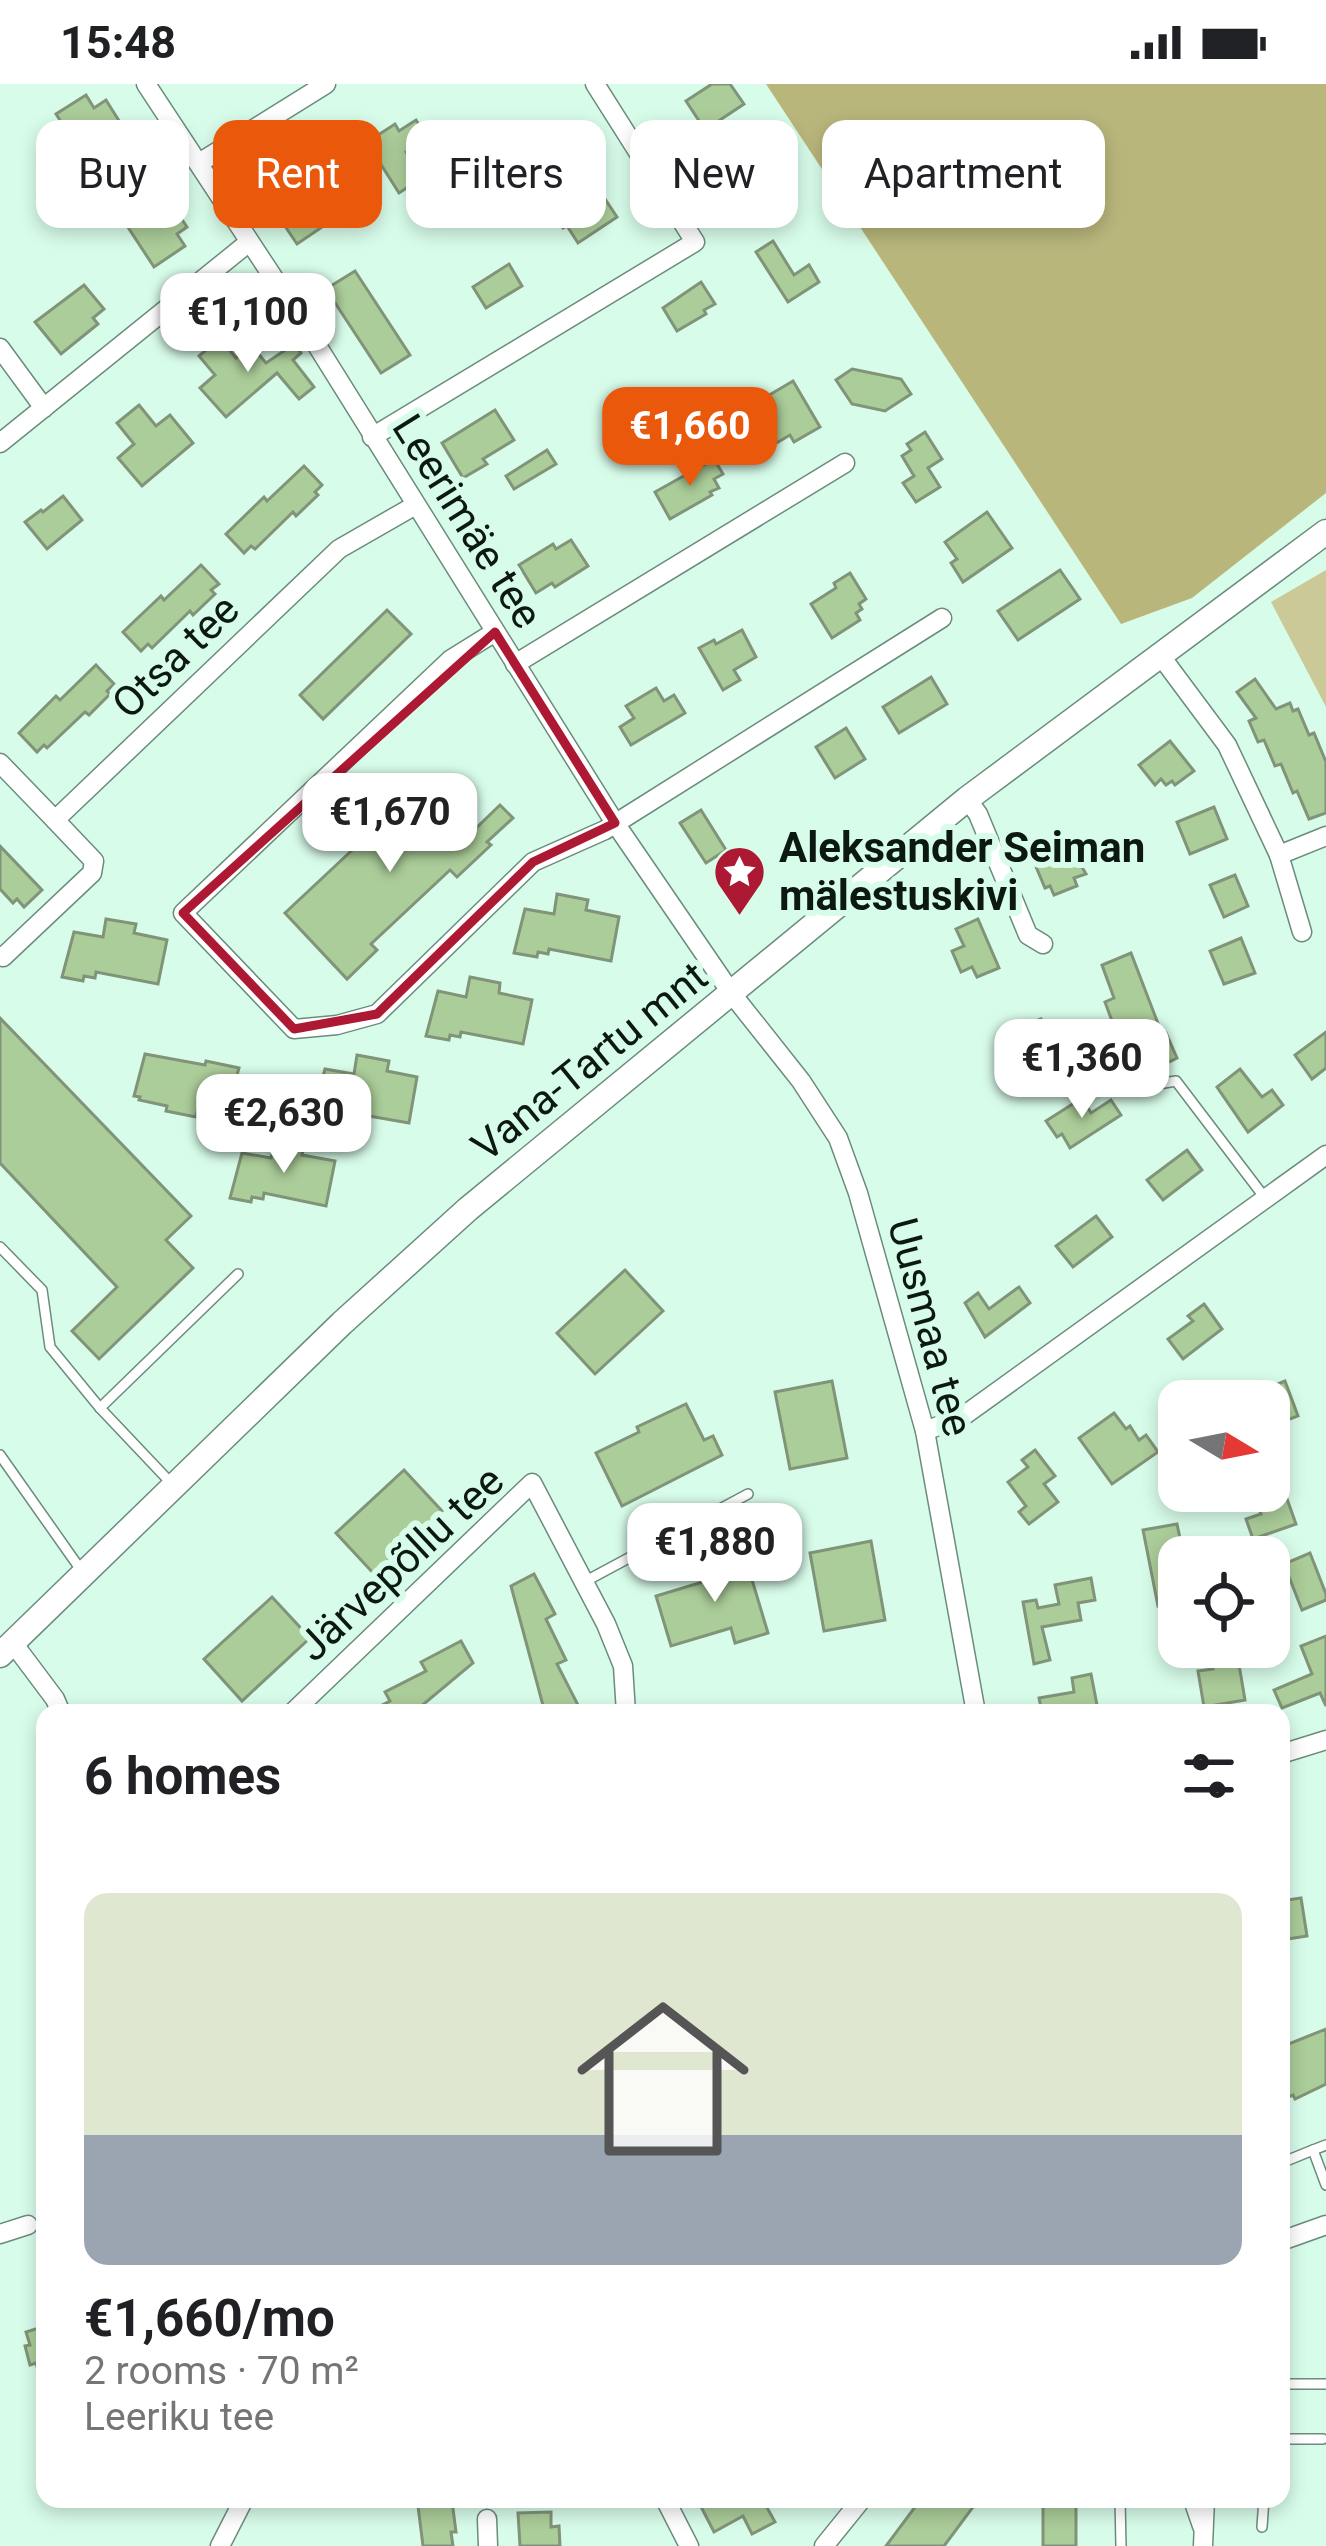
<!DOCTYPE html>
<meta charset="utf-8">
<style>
:root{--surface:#fff;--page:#f6f6f6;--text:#202124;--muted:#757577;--line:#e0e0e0;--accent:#ea580c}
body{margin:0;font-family:Roboto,sans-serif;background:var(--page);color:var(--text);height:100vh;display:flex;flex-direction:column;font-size:45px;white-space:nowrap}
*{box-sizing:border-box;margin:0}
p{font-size:39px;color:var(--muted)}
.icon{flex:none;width:66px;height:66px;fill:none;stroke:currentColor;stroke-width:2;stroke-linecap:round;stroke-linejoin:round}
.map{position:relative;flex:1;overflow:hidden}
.sheet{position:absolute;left:36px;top:1620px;width:1254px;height:804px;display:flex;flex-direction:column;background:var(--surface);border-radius:24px;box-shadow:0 6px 18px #0003}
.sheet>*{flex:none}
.banner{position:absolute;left:36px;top:36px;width:1254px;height:108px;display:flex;gap:24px}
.needle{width:78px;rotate:100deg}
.buttons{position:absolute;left:1158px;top:1296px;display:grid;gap:24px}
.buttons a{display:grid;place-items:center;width:132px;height:132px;border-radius:24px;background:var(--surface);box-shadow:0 6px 18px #0003;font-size:60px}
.price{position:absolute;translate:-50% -102px;padding:0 27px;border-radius:24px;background:#fff;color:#222;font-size:39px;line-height:78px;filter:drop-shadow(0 3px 6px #0008)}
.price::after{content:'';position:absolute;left:50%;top:72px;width:36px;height:27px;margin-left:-18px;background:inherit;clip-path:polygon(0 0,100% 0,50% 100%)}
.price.current{background:var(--accent);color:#fff}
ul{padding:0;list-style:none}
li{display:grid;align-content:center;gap:24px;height:636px;padding:0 48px}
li+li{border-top:3px solid var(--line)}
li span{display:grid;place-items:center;height:372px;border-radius:24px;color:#555}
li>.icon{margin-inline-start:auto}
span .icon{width:216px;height:216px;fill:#fffc;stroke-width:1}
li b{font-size:51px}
h2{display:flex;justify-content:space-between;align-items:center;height:144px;padding:0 48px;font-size:51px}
.tag{padding:0 42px;border-radius:24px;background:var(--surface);box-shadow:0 6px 18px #0003;font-size:42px;line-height:108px}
.tag.current{background:var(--accent);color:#fff}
.status{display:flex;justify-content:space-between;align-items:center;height:84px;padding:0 60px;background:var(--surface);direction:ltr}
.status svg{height:33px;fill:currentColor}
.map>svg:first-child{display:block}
.green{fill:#cbc997}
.forest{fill:#b8b67b}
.building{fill:#abcd99;stroke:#819378;stroke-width:3}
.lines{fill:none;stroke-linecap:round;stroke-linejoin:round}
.service-casing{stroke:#6b8c7c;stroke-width:12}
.minor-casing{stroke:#6b8c7c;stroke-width:21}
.tertiary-casing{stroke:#6b8c7c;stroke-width:27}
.service{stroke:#fff;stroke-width:9}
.minor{stroke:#fff;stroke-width:18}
.tertiary{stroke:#fff;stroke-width:24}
.marked{fill:none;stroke:#ad1833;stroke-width:9;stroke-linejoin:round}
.labels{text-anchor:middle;stroke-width:12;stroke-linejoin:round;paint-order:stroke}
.street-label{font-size:42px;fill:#0c1913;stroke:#d8fcea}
.poi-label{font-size:42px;font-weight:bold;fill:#0c1913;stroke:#d8fcea;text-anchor:start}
</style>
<div class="status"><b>15:48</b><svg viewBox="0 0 49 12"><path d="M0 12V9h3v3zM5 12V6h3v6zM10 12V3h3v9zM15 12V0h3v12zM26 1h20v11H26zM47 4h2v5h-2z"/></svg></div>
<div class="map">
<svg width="1326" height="2462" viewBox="0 0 1326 2462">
<rect width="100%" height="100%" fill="#d8fcea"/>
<!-- green -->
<polygon class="green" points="1326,486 1326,623 1271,518"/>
<!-- forest -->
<polygon class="forest" points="766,0 1326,0 1326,409 1192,514 1121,540"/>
<!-- building -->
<g class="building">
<polygon points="712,0 730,0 744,20 705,46 686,17"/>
<polygon points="86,11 94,24 106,16 126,48 115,54 122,65 91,85 56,30"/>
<polygon points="416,36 427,54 406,68 422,94 399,109 380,79 375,83 361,62 395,40 399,47"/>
<polygon points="523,43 535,62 551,51 564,71 515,103 490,64"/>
<polygon points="743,61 775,109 749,125 738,107 733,111 724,97 719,100 708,84"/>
<polygon points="278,71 298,92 293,96 312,115 309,118 328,139 297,160 250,90"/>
<polygon points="591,106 597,115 603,112 617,133 578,159 567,142 563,144 554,130"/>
<polygon points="149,107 157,119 167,113 187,143 177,150 185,162 154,183 118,128"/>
<polygon points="773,157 794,191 809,181 819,198 788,218 756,168"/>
<polygon points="509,180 522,202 486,224 473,203"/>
<polygon points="355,187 410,271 381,289 326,205"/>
<polygon points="701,198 715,220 704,226 706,230 677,247 663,224"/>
<polygon points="84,201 104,225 93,234 98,240 61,270 35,238"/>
<polygon points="220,254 236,274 251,261 266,279 294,260 301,269 293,276 314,303 299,315 277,289 226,333 200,304 215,291 199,272"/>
<polygon points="852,285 901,295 911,310 885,327 852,320 836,296"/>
<polygon points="793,297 820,343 794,358 790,351 758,370 738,337 770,319 766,313"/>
<polygon points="139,321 156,342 170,331 193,359 142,402 118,374 134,360 117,339"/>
<polygon points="495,326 514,356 483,375 487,380 463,394 442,359"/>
<polygon points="925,348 942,375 928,384 940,403 916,418 903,399 914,392 902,372 911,366 907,360"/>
<polygon points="547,366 556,380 514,405 506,392"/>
<polygon points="714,375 723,390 714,395 719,404 710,408 712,411 670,435 655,408"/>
<polygon points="304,382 322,401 315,408 318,411 296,432 293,428 255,465 251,462 244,469 226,450 264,413 267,417"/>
<polygon points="63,412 82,436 47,465 25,438 41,426 43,428"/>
<polygon points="987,428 1012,464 963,498 951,479 957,475 945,458"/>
<polygon points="571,456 588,482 555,503 552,499 536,509 519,481 553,460 556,465"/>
<polygon points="201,481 219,500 211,506 215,510 193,531 190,527 152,564 148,560 141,567 123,548 161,512 164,516"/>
<polygon points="1060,486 1080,515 1018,556 998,527"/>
<polygon points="850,489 866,515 859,520 862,525 856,529 860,536 832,554 811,520 836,504 834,499"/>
<polygon points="387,526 411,550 323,635 300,611"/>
<polygon points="742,546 756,573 734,586 740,596 723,606 699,564 714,556 716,560"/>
<polygon points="96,581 114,600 107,607 110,610 89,631 85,628 47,664 44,661 37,668 19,649 56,612 60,616"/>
<polygon points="931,593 947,620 899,649 883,623"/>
<polygon points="1255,595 1276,625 1290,619 1293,627 1298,625 1309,651 1314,649 1326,678 1326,729 1309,735 1297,707 1293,709 1281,680 1275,682 1264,656 1258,658 1249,637 1256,634 1237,608"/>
<polygon points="656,604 664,617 674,611 685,629 631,661 620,643 634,634 626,622"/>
<polygon points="846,644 865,675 835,694 816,663"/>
<polygon points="1170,657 1194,687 1175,701 1172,697 1166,701 1161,695 1155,701 1139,681"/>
<polygon points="428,695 475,745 500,721 513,734 487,758 491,761 457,793 450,786 371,860 377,866 347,895 285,829"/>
<polygon points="1214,723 1227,755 1190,770 1177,738"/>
<polygon points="701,726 726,766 706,779 680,739"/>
<polygon points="1056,753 1060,763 1073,757 1080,774 1078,776 1086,790 1074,794 1077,802 1054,811 1050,802 1045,804 1031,771 1037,769 1034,762"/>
<polygon points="0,762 42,806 24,823 17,815 13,819 0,805"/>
<polygon points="1235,791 1248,822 1224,833 1210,801"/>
<polygon points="557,810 588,816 586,826 619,833 611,877 549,865 548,870 538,868 537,873 514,869 525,825 554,830"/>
<polygon points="106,835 136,840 134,849 167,856 158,900 96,888 95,894 84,892 83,897 62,893 74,848 103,853"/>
<polygon points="978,835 999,884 977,893 972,883 961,888 952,867 964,862 956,845"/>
<polygon points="1241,854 1255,889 1224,900 1210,867"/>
<polygon points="1131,869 1162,950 1166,949 1177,974 1155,985 1135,937 1115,945 1105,918 1114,914 1102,881"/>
<polygon points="470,893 500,899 499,909 532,916 523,960 461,948 460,953 450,951 449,956 426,952 438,907 466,913"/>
<polygon points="0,934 191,1132 166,1156 193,1184 99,1275 72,1247 117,1203 0,1079"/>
<polygon points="1041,935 1044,943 1057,938 1066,962 1042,972 1039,963 1025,968 1015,945"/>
<polygon points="1326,948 1326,984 1312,995 1295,971"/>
<polygon points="145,970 205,981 206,977 239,984 228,1025 199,1019 196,1033 166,1027 167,1022 139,1016 140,1013 134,1012"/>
<polygon points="357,971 389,977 387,987 417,993 409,1039 346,1028 345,1030 336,1029 335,1033 313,1029 325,985 354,990"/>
<polygon points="1240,985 1262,1013 1272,1006 1283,1021 1248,1048 1217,1003"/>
<polygon points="1082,1014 1091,1029 1111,1016 1121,1031 1070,1064 1062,1050 1057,1053 1046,1037"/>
<polygon points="275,1056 304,1061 302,1071 335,1077 326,1122 264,1109 263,1115 252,1113 251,1118 230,1114 242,1069 271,1074"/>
<polygon points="1187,1066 1202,1086 1163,1116 1147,1096"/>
<polygon points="1096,1132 1112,1153 1073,1183 1056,1162"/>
<polygon points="625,1186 663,1227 595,1290 557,1249"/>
<polygon points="1019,1203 1030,1219 985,1253 965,1219 978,1209 989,1225"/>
<polygon points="1204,1220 1222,1245 1183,1275 1168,1255 1193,1237 1188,1232"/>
<polygon points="832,1297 847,1374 790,1385 775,1308"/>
<polygon points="1285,1297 1298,1332 1269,1343 1269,1317 1236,1317"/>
<polygon points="686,1320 704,1356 713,1352 722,1371 622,1422 596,1369 639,1348 637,1343"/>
<polygon points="1114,1329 1126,1345 1130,1342 1139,1356 1146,1351 1158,1368 1112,1400 1079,1354"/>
<polygon points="1035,1366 1055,1392 1044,1400 1058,1418 1029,1440 1019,1428 1026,1422 1008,1398 1028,1383 1022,1376"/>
<polygon points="1271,1370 1296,1440 1253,1455 1246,1435 1261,1430 1252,1407 1269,1407 1269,1371"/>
<polygon points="404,1386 442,1427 374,1490 336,1449"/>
<polygon points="1177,1440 1184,1473 1179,1473 1179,1518 1158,1522 1143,1446"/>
<polygon points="871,1457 885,1536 824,1547 810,1469"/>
<polygon points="744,1469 768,1549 735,1559 731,1544 671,1562 656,1512 716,1494 711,1479"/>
<polygon points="1310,1469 1326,1510 1326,1516 1302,1526 1284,1480"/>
<polygon points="534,1490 555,1530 546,1535 566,1576 557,1580 578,1621 563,1629 545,1629 511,1502"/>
<polygon points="1091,1494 1095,1516 1078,1519 1081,1536 1042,1543 1050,1576 1034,1580 1023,1518 1036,1516 1038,1524 1059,1520 1055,1501"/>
<polygon points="272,1513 310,1554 242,1617 204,1575"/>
<polygon points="1326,1552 1326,1622 1320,1609 1282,1624 1274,1606 1312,1590 1301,1562"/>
<polygon points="461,1557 473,1579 413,1629 366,1629 390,1617 385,1608 426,1587 421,1578"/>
<polygon points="1236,1563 1245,1616 1204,1623 1198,1587 1213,1585 1210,1567"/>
<polygon points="1091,1590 1097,1621 1042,1629 1039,1614 1074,1608 1072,1594"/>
<polygon points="1301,1814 1307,1852 1281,1856 1281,1817"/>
<polygon points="1326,1945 1326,2000 1295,2015 1293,2011 1281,2016 1281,1963"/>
<polygon points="45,2242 45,2296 41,2297 36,2279 30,2281 25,2262 30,2261 26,2248"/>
<polygon points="697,2415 775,2415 765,2420 775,2438 752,2450 743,2432 714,2448"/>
<polygon points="921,2415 979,2415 944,2462 886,2462"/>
<rect x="1043" y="2415" width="33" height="47"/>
<polygon points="452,2417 456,2448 451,2448 453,2462 423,2462 418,2422"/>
<polygon points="551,2428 551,2443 559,2442 560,2462 520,2462 518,2429"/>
</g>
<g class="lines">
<defs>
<g id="service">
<polyline points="1146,1002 1176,997 1265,1114"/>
<polyline points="0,1163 42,1206 50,1263 100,1324 171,1399"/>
<polyline points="100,1324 238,1190"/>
<polyline points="0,1371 81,1486"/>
<polyline points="584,1498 748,1410"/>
<polyline points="1326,2061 1313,2066 1326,2101"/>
<polyline points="1281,2079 1313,2066"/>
<polyline points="1281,2300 1326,2300"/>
<polyline points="1281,2355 1323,2355"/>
<polyline points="1120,2415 1121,2462"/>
<polyline points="1188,2415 1198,2444"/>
<polyline points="1262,2443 1264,2415"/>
</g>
<g id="minor">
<polyline points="146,0 298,231 615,739 732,910 801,997 838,1054 858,1109 925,1347 976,1629"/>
<polyline points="199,79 326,0"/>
<polyline points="0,264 44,324"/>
<polyline points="372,353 695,158 595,0"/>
<polyline points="0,359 248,159"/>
<polyline points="495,548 450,576 183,829 294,945 337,941 377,930 533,778 605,746 942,534"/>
<polyline points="1160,571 1227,661 1279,771 1302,848"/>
<polyline points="515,580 845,379"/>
<polyline points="0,679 55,736 339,465 414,422"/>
<polyline points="967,715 978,730 1028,851 1043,860"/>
<polyline points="1279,771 1326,752"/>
<polyline points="0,872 3,873 92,789 94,777 55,736"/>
<polyline points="925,1347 962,1333 1326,1071"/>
<polyline points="13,1559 55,1615 61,1629"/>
<polyline points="292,1629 532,1399 606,1540 623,1582 626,1629"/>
<polyline points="1281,1670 1326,1656"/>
<polyline points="0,2150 28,2141"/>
<polyline points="1281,2157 1326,2141"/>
<polyline points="665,2415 689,2462"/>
<polyline points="487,2435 488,2462"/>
<polyline points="220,2462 244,2415"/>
<polyline points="824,2462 862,2415"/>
<polyline points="1203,2462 1205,2415"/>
</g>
<polyline id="tertiary" points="0,1571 342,1239 468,1125 967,715 1326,448"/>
</defs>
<!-- service casing -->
<use href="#service" class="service-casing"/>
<!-- minor casing -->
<use href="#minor" class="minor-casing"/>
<!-- tertiary casing -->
<use href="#tertiary" class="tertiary-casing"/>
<!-- service -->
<use href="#service" class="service"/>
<!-- minor -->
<use href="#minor" class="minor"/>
<!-- tertiary -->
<use href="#tertiary" class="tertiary"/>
</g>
<!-- marked area -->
<path class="marked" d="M495 548 615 739 533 778 377 930 294 945 183 829Z"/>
<!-- icons -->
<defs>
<symbol id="sight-pin" viewBox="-11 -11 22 30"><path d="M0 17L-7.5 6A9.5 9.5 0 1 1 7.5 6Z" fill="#ad1833" stroke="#d8fcea"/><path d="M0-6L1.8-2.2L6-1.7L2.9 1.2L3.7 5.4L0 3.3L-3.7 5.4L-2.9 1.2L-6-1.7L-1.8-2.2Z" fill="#fff"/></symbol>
</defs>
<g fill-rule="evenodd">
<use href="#sight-pin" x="710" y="758" width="59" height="81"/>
</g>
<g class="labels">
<!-- street labels -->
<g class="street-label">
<text transform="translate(468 437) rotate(58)" y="15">Leerimäe tee</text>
<text transform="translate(175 572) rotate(-44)" y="15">Otsa tee</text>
<text transform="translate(589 977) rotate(-39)" y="15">Vana-Tartu mnt</text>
<text transform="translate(931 1243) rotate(75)" y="15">Uusmaa tee</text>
<text transform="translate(400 1479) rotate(-43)" y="15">Järvepõllu tee</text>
</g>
<!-- poi labels -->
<g class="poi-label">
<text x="779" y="778">Aleksander Seiman<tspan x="779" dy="48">mälestuskivi</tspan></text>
</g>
</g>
</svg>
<div class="buttons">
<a><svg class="needle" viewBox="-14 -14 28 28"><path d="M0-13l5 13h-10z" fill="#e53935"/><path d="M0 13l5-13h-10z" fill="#757577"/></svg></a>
<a><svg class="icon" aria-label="locate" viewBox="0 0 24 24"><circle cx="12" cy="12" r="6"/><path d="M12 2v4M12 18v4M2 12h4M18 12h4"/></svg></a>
</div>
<b class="price" style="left:248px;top:291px">€1,100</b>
<b class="price current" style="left:690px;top:405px">€1,660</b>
<b class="price" style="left:390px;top:791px">€1,670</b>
<b class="price" style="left:1082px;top:1037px">€1,360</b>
<b class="price" style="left:284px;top:1092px">€2,630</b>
<b class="price" style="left:715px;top:1521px">€1,880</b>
<div class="banner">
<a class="tag">Buy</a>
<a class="tag current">Rent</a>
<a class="tag">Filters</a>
<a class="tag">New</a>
<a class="tag">Apartment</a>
</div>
<section class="sheet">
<h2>6 homes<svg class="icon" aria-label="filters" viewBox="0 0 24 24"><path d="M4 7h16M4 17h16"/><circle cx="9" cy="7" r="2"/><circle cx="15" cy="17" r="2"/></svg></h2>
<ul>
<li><span style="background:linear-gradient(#dfe7d0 65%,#9aa5b1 0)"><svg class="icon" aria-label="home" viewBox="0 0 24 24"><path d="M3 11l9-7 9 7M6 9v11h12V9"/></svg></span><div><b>€1,660/mo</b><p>2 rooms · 70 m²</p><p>Leeriku tee</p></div></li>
</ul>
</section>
</div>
